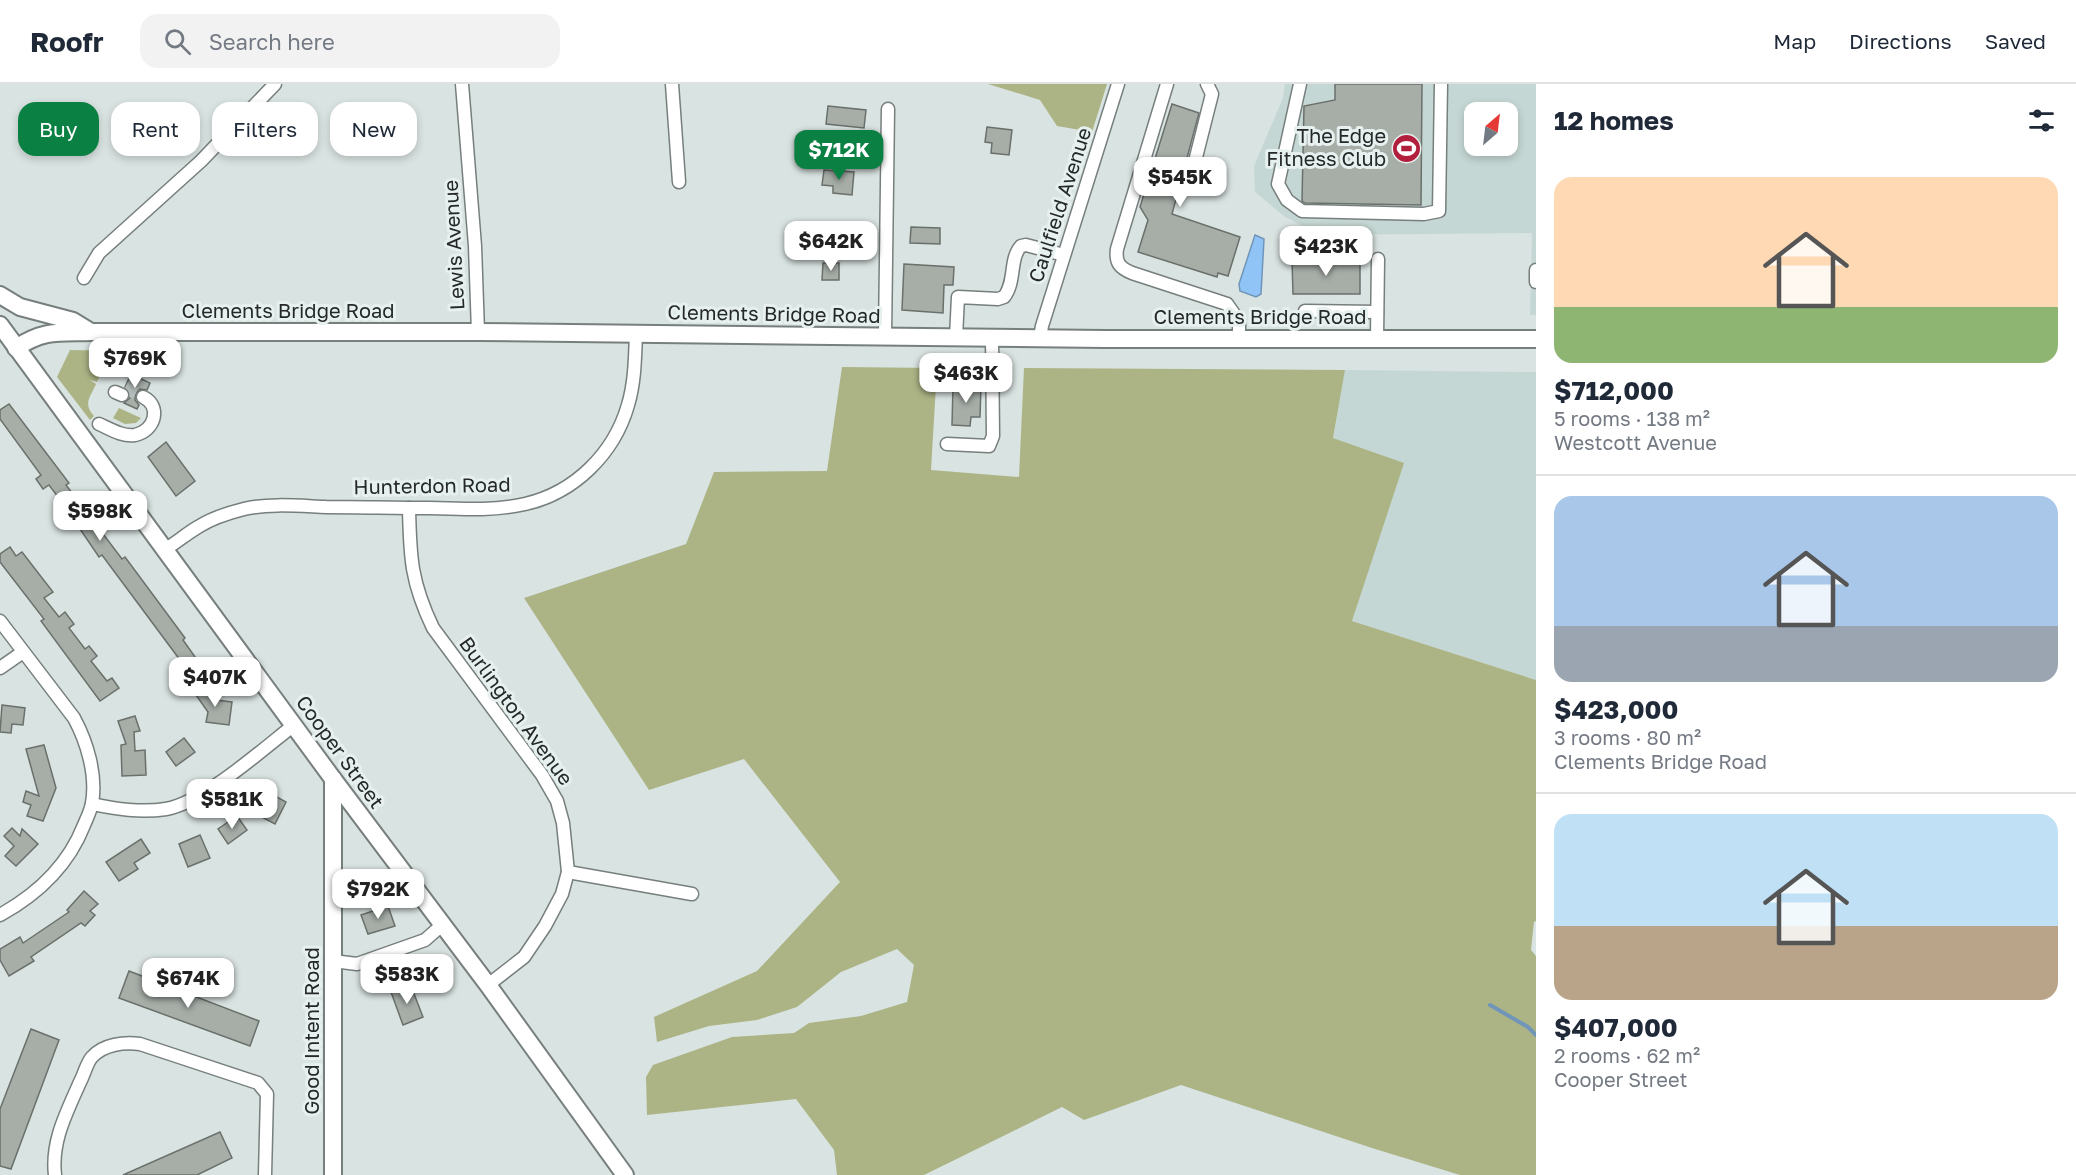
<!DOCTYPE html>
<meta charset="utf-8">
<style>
:root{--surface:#fff;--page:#f2f2f3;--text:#1f2937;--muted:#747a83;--line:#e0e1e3;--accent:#0b8043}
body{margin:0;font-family:"Golos Text",sans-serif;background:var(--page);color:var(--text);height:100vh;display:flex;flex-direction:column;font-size:22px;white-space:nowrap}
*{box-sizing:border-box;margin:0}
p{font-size:20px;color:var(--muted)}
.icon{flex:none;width:33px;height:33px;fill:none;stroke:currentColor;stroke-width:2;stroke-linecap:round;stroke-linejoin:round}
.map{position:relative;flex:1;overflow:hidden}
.side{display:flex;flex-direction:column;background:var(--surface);width:540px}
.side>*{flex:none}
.hud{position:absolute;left:18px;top:18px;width:570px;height:54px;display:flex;gap:12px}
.needle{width:39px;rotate:28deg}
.tools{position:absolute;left:1464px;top:18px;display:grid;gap:12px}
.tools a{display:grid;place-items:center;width:54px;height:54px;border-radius:12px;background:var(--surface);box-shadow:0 3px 9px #0003;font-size:30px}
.price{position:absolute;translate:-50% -51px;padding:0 14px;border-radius:12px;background:#fff;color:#222;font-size:20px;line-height:39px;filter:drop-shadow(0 2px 3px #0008)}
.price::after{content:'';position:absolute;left:50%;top:36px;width:18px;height:14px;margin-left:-9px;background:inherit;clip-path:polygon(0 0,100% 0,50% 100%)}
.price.on{background:var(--accent);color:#fff}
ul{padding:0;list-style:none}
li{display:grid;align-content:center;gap:12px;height:318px;padding:0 18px}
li+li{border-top:2px solid var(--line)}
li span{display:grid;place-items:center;height:186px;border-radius:18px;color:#555}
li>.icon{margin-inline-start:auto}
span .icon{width:108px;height:108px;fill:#fffc;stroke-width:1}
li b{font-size:26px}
h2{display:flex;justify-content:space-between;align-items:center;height:72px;padding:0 18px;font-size:26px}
.tag{padding:0 21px;border-radius:18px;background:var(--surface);box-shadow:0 3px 9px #0003;font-size:21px;line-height:54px}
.tag.on{background:var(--accent);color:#fff}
header{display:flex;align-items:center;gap:36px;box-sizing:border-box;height:84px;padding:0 30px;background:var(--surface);border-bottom:2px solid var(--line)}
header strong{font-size:28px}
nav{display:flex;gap:33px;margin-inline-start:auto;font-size:21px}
.search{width:420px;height:54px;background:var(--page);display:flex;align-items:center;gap:15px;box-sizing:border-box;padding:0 21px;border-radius:18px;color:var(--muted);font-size:22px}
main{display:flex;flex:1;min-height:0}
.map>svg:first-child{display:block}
.built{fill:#c5d7d4;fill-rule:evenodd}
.green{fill:#acb485}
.water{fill:#90c4f6;stroke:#7095b8;stroke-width:1.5}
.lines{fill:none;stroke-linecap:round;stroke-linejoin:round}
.stream{stroke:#7095b8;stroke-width:4}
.building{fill:#a7aea8;stroke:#6a706b;stroke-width:1.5}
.minor-tunnel{stroke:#b5bebc;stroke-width:12;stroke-dasharray:12 6;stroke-linecap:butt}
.minor-casing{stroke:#767f7d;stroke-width:15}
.major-casing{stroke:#767f7d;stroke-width:20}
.minor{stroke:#fff;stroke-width:12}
.major{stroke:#fff;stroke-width:16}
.labels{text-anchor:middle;stroke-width:6;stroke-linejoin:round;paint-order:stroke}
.poi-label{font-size:20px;fill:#252828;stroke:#e6f0ee;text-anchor:end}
.street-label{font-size:20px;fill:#252828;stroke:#e6f0ee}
</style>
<header>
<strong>Roofr</strong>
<div class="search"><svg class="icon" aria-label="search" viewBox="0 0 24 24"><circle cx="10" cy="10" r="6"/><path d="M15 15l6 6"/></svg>Search here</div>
<nav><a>Map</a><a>Directions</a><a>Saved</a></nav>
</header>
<main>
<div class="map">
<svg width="1536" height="1091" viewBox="0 0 1536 1091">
<rect width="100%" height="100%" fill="#d9e3e1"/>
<!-- built -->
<g class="built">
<path d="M1285 0H1536V231H1530L1532 149 1321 151 1285 133 1255 108 1254 82 1283 14ZM1474 28H1508V62H1474Z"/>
<polygon points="1345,286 1536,288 1536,596 1352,537 1403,379 1333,354"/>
</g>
<!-- green -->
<g class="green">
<polygon points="988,0 1107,0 1092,48 1057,42 1040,16"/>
<path d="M70 266 120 267 121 275C104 276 104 285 97 298L90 296 96 300C90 314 83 319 94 332L90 336 57 293Z"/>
<polygon points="842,283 937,284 931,386 1019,393 1024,284 1345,286 1333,354 1404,379 1352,537 1536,596 1536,837 1534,838 1531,866 1536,872 1536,1091 1460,1091 1372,1064 1181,1001 1084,1036 1062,1023 924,1091 837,1091 834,1066 796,1015 647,1031 646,993 653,981 732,953 794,949 809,939 861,932 907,918 914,881 897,865 841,888 797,923 757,936 709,942 657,958 654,933 757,887 840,798 744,675 649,706 524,514 686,460 714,388 827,387"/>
<polygon points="119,324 141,334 136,339 125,340 113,334"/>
</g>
<!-- water -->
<polygon class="water" points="1255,151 1264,155 1261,210 1256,213 1240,207 1239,200"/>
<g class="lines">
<!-- stream -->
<polyline class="stream" points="1490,921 1528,943 1536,951"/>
</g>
<!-- building -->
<g class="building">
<polygon points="1335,0 1422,0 1421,121 1305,119 1302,117 1304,22 1335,16"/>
<polygon points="1172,20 1199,29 1172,130 1240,153 1228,192 1218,189 1217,193 1138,168 1148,136 1140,123"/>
<polygon points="828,22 866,26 864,44 826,40"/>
<polygon points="987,43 1012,46 1009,71 991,69 992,59 985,58"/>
<polygon points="824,86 854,88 852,111 833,109 833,102 822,101"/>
<polygon points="911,143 940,144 940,160 910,159"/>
<polygon points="1292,176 1360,176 1360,210 1293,210"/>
<polygon points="823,179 839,179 839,196 822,196"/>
<polygon points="904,180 954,183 953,201 944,201 943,229 902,226"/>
<polygon points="131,290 150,299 147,306 140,305 136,309 135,316 139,321 137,325 124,319 130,314 129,307 125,303"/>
<polygon points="953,301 981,302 980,333 971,333 970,342 952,341"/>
<polygon points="9,320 69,399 66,401 122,475 125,473 185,554 183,556 205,587 192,596 185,586 180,590 174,581 180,576 102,471 99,473 78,442 77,443 69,434 63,438 56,429 65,422 49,401 43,405 36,395 41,391 0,335 0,326"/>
<polygon points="166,358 195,397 176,412 148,373"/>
<polygon points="10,463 16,472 22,468 39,490 53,508 44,514 59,533 65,528 74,540 69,544 85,565 89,562 97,572 91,577 107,597 112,594 119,604 100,617 41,537 44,535 0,478 0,470"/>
<polygon points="207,603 216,616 232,618 229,641 206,638 208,628 196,611"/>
<polygon points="2,621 25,624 23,641 12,640 11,649 0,648"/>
<polygon points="135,632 140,647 134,648 135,667 145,666 146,691 122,692 121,661 126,660 118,637"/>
<polygon points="184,654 195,668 176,682 166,668"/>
<polygon points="44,661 56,704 43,737 27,732 31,721 23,718 26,707 39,712 26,665"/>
<polygon points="266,707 286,718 275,740 254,729"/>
<polygon points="237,732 247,746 228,760 218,745"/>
<polygon points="12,744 20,752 22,745 38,760 16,782 5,772 14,762 4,752"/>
<polygon points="200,751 210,774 188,783 179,760"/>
<polygon points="141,755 150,769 134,779 138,785 119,797 106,778"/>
<polygon points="84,807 98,820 90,827 95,831 85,842 81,839 31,873 34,877 9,892 0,876 0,865 20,853 23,859 69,828 67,826"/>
<polygon points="388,822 395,842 368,850 361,831"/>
<polygon points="129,887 259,937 250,962 119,914"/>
<polygon points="411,902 423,933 403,941 391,908"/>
<polygon points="31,945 59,956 11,1085 0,1082 0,1025"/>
<polygon points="220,1048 232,1074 197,1091 123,1091"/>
</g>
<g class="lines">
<!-- minor-tunnel -->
<polyline class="minor-tunnel" points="125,304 143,313"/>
<defs>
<g id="minor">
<polyline points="462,0 475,162 478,248"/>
<polyline points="672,0 679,98"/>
<path d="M1167 0 1117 165C1115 179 1120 184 1132 189L1227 220 1239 237V255"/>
<polyline points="1300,0 1278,100 1287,116 1302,127 1424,130 1439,127 1441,0"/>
<polyline points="1189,101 1212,10 1207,0"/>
<polyline points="1536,186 1536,198"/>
<polyline points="84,194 99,169 201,77 275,0"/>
<polyline points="1305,227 1377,228"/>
<polyline points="885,252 888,25"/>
<path d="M956 253 958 213 998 215 1004 213C1016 198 1009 175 1021 162L1026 161 1064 171"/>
<polyline points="1040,254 1042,242 1118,0"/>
<polyline points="1377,254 1378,175"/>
<polyline points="115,308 122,311"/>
<path d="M99 340C110 345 123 353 135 351 155 347 162 322 143 313"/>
<polyline points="947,360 989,362 993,352 992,253"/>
<path d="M409 424C410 474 411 498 433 544L542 691 557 717 563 739 568 788 562 810 545 842 524 873 488 901"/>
<path d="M164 466C176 459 186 450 198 443 212 434 228 429 244 425 270 419 300 422 326 423 361 423 395 424 430 424 461 425 495 427 525 420 574 409 614 370 628 321 635 298 635 273 636 249"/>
<path d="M0 537 74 634C87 658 97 691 92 719 91 726 87 734 84 741 68 782 38 810 0 831"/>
<polyline points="0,584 23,568"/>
<path d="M92 720C116 725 141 729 166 725 203 719 263 665 294 641"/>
<polyline points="568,788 692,810"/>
<polyline points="333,877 357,880 425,856 442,841"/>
<path d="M55 1091C51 1057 67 1028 80 998 84 991 87 978 92 973 104 960 124 958 140 960L258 999 267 1010 265 1091"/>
</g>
<g id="major">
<polyline points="0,211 20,223 73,237 91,248"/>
<polyline points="0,241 333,695 488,901 625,1091"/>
<path d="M16 264C45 245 59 249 92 248H478L1105 255H1536"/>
<polyline points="333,1091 333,695"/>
</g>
</defs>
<!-- minor casing -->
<use href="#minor" class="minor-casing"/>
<!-- major casing -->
<use href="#major" class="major-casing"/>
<!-- minor -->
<use href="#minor" class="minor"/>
<!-- major -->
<use href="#major" class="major"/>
</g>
<!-- icons -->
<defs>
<symbol id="stadium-disc" viewBox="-11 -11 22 22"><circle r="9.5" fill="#b21f3c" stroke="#e6f0ee"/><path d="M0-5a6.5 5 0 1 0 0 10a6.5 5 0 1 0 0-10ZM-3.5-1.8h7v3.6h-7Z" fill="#fff"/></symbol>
</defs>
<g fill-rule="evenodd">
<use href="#stadium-disc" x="1390" y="48" width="33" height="33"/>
</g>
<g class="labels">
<!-- poi labels -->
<g class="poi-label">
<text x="1386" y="59">The Edge<tspan x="1386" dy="23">Fitness Club</tspan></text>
</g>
<!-- street labels -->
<g class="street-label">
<text transform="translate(1060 121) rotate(-72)" y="7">Caulfield Avenue</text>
<text transform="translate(454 161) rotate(-93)" y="7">Lewis Avenue</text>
<text x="288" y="234">Clements Bridge Road</text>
<text transform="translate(774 230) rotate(1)" y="7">Clements Bridge Road</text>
<text x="1260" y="240">Clements Bridge Road</text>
<text transform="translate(432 402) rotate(-1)" y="7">Hunterdon Road</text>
<text transform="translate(516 627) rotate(54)" y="7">Burlington Avenue</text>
<text transform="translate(340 668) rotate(54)" y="7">Cooper Street</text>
<text transform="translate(312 947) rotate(-90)" y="7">Good Intent Road</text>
</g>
</g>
</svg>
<div class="tools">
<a><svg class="needle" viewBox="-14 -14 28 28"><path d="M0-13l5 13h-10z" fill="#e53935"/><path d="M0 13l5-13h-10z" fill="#747a83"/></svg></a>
</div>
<b class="price on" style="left:839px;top:97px">$712K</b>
<b class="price" style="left:1180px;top:124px">$545K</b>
<b class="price" style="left:831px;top:188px">$642K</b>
<b class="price" style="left:1326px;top:193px">$423K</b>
<b class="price" style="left:135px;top:305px">$769K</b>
<b class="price" style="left:966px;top:320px">$463K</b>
<b class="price" style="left:100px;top:458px">$598K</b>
<b class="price" style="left:215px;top:624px">$407K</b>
<b class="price" style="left:232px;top:746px">$581K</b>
<b class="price" style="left:378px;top:836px">$792K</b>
<b class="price" style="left:407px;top:921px">$583K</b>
<b class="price" style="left:188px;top:925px">$674K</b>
<div class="hud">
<a class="tag on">Buy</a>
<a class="tag">Rent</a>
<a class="tag">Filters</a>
<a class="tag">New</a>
</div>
</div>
<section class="side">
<h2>12 homes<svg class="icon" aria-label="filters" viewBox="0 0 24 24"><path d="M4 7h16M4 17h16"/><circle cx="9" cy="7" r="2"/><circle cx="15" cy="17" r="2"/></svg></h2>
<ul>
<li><span style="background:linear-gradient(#ffd9b3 70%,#8fb573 0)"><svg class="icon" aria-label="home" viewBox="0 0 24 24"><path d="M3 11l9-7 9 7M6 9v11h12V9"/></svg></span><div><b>$712,000</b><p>5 rooms · 138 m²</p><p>Westcott Avenue</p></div></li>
<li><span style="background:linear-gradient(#a9c7e8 70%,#9aa5b1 0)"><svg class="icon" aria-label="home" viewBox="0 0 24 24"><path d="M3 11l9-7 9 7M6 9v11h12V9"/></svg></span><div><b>$423,000</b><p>3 rooms · 80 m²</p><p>Clements Bridge Road</p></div></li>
<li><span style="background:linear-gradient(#bfe0f5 60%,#b9a48a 0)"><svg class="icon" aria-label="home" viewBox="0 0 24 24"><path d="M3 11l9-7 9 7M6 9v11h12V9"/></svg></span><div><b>$407,000</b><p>2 rooms · 62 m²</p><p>Cooper Street</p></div></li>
</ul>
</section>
</main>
